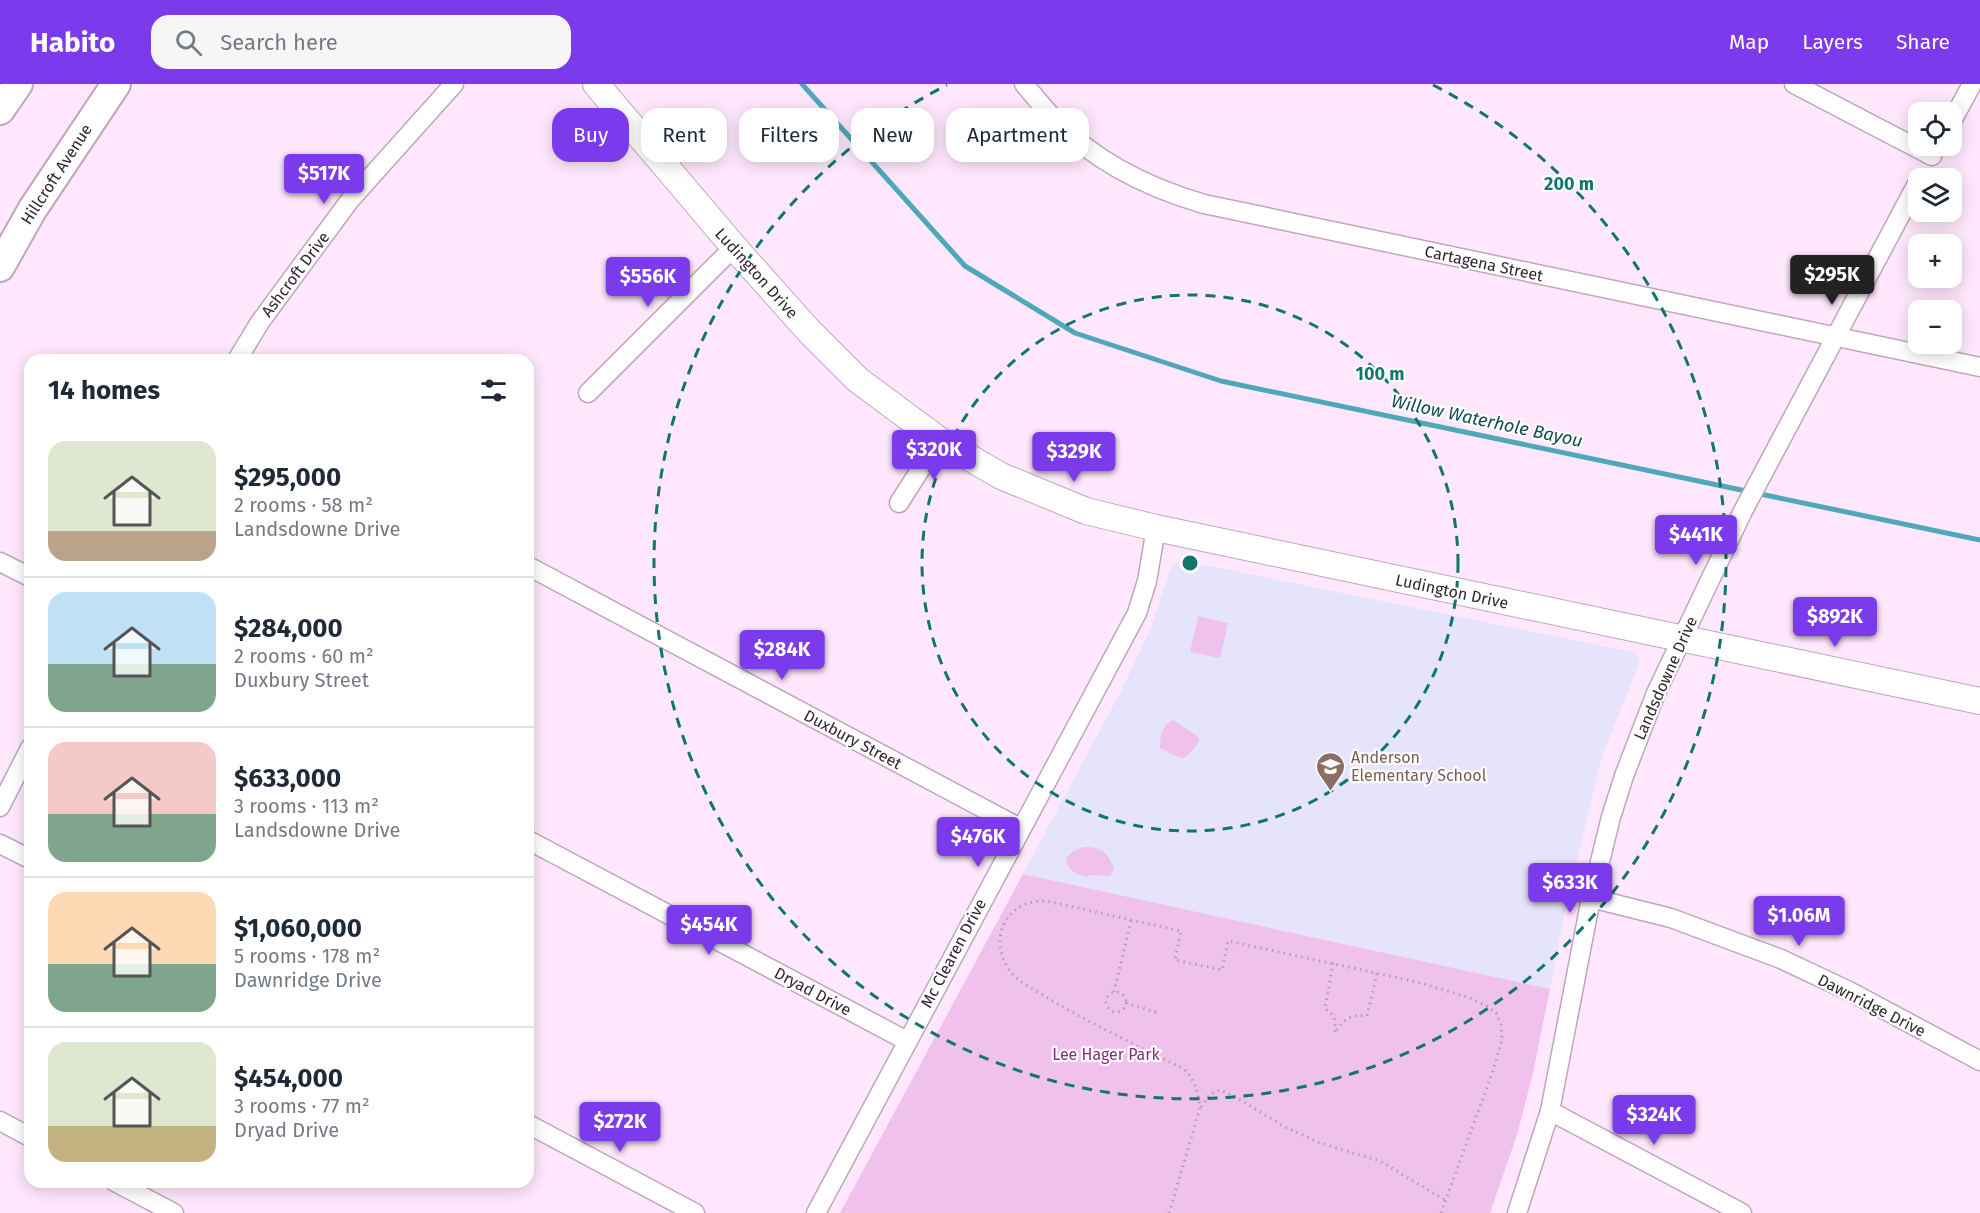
<!DOCTYPE html>
<meta charset="utf-8">
<style>
:root{--surface:#fff;--page:#f6f6f7;--text:#1f2937;--muted:#747a83;--line:#e0e1e3;--accent:#7c3aed}
body{margin:0;font-family:"Fira Sans",sans-serif;background:var(--page);color:var(--text);height:100vh;display:flex;flex-direction:column;font-size:22px;white-space:nowrap}
*{box-sizing:border-box;margin:0}
p{font-size:20px;color:var(--muted)}
.icon{flex:none;width:33px;height:33px;fill:none;stroke:currentColor;stroke-width:2;stroke-linecap:round;stroke-linejoin:round}
.map{position:relative;flex:1;overflow:hidden}
.details{position:absolute;left:24px;top:270px;width:510px;height:834px;display:flex;flex-direction:column;background:var(--surface);border-radius:18px;box-shadow:0 3px 15px #0003}
.details>*{flex:none}
.hud{position:absolute;left:552px;top:24px;width:570px;height:54px;display:flex;gap:12px}
.controls{position:absolute;left:1908px;top:18px;display:grid;gap:12px}
.controls a{display:grid;place-items:center;width:54px;height:54px;border-radius:12px;background:var(--surface);box-shadow:0 3px 15px #0003;font-size:30px}
.price{position:absolute;translate:-50% -51px;padding:0 14px;border-radius:6px;background:var(--accent);color:#fff;font-size:20px;line-height:39px;filter:drop-shadow(0 2px 3px #0008)}
.price::after{content:'';position:absolute;left:50%;top:36px;width:18px;height:14px;margin-left:-9px;background:inherit;clip-path:polygon(0 0,100% 0,50% 100%)}
.price.on{background:#222;color:#fff}
ul{padding:0;list-style:none}
li{display:flex;align-items:center;gap:18px;height:150px;padding:0 24px}
li+li{border-top:2px solid var(--line)}
li span{display:grid;place-items:center;flex:none;width:168px;height:120px;border-radius:18px;color:#555}
li>.icon{margin-inline-start:auto}
span .icon{width:72px;height:72px;fill:#fffc;stroke-width:1}
li b{font-size:26px}
h2{display:flex;justify-content:space-between;align-items:center;height:72px;padding:0 24px;font-size:26px}
.chip{padding:0 21px;border-radius:18px;background:var(--surface);box-shadow:0 3px 15px #0003;font-size:21px;line-height:54px}
.chip.on{background:var(--accent);color:#fff}
header{display:flex;align-items:center;gap:36px;box-sizing:border-box;height:84px;padding:0 30px;background:var(--accent);color:#fff}
header strong{font-size:28px}
nav{display:flex;gap:33px;margin-inline-start:auto;font-size:21px}
.search{width:420px;height:54px;background:var(--page);display:flex;align-items:center;gap:15px;box-sizing:border-box;padding:0 21px;border-radius:18px;color:var(--muted);font-size:22px}
.map>svg:first-child{display:block}
.education{fill:#e6e4fa}
.green{fill:#f0c1ec}
.lines{fill:none;stroke-linecap:round;stroke-linejoin:round}
.stream{stroke:#4fa7ba;stroke-width:5}
.street-casing{stroke:#c0a5bd;stroke-width:21}
.secondary-casing{stroke:#c0a5bd;stroke-width:28}
.primary-casing{stroke:#c0a5bd;stroke-width:32}
.path{stroke:#b09eaf;stroke-width:3;stroke-dasharray:1.5 4.5;stroke-linecap:butt}
.street{stroke:#fff;stroke-width:18}
.secondary{stroke:#fff;stroke-width:26}
.primary{stroke:#fff;stroke-width:28}
.ring{fill:none;stroke:#0f766e;stroke-width:3;stroke-dasharray:10 8}
.labels{text-anchor:middle;stroke-width:4.5;stroke-linejoin:round;paint-order:stroke}
.street-label{font-size:16px;fill:#322731;stroke:#fefefe}
.education-label{font-size:16px;fill:#785e54;stroke:#fefefe;text-anchor:start}
.park-label{font-size:16px;fill:#80307d;stroke:#fefefe}
.water-label{font-size:18px;font-style:italic;fill:#114b54;stroke:#fefefe}
.centre{fill:#0f766e;stroke:#fefefe;stroke-width:3}
.ring-label{font-size:18px;text-anchor:middle;font-weight:bold;fill:#0f766e;stroke:#fefefe;stroke-width:4.5;stroke-linejoin:round;paint-order:stroke}
</style>
<header>
<strong>Habito</strong>
<div class="search"><svg class="icon" aria-label="search" viewBox="0 0 24 24"><circle cx="10" cy="10" r="6"/><path d="M15 15l6 6"/></svg>Search here</div>
<nav><a>Map</a><a>Layers</a><a>Share</a></nav>
</header>
<div class="map">
<svg width="1980" height="1129" viewBox="0 0 1980 1129">
<rect width="100%" height="100%" fill="#ffe8fd"/>
<!-- education -->
<polygon class="education" points="1181,476 1632,568 1637,571 1640,577 1602,672 1565,826 1550,905 1023,790 1120,609 1151,544 1172,481"/>
<!-- green -->
<g class="green">
<polygon points="1198,532 1228,539 1220,574 1190,568"/>
<path d="M1173 636 1197 652 1199 657 1195 664 1184 674 1178 673 1160 664C1160 651 1161 643 1173 636Z"/>
<path d="M1084 763C1102 763 1108 768 1114 785L1110 792 1090 791 1086 793C1063 787 1058 770 1084 763Z"/>
<polygon points="1023,790 1550,905 1533,989 1517,1051 1490,1129 840,1129"/>
</g>
<g class="lines">
<!-- stream -->
<polyline class="stream" points="802,0 965,182 1075,249 1221,297 1980,456"/>
<defs>
<g id="street">
<path d="M1024 0C1034 12 1044 24 1054 35 1094 77 1149 104 1204 120L1980 283"/>
<polyline points="1794,0 1932,72"/>
<polyline points="1952,37 1972,0"/>
<polyline points="237,276 260,238 350,116 454,0"/>
<polyline points="588,309 734,163"/>
<polyline points="899,419 939,356"/>
<polyline points="0,478 30,493"/>
<polyline points="528,482 1020,744"/>
<polyline points="0,723 30,664"/>
<polyline points="528,756 907,957"/>
<polyline points="0,760 30,775"/>
<polyline points="1591,814 1671,834 1781,875 1851,908 1980,977"/>
<polyline points="1550,1027 1742,1129"/>
<polyline points="0,1037 30,1053"/>
<polyline points="528,1040 695,1129"/>
<polyline points="115,1098 174,1129"/>
<polyline points="816,1129 1137,529 1147,497 1156,444"/>
<polyline points="1517,1129 1550,1027 1591,814 1611,733 1624,692 1656,609 1743,427 1918,98"/>
</g>
<polyline id="secondary" points="596,0 734,163 808,246 858,296 939,356 1001,392 1086,427 1156,444 1980,617"/>
<g id="primary">
<polyline points="0,26 18,0"/>
<polyline points="0,183 32,126 116,0"/>
</g>
</defs>
<!-- street casing -->
<use href="#street" class="street-casing"/>
<!-- secondary casing -->
<use href="#secondary" class="secondary-casing"/>
<!-- primary casing -->
<use href="#primary" class="primary-casing"/>
<!-- path -->
<g class="path">
<path d="M1333 879 1325 925C1336 930 1335 938 1335 949 1343 935 1351 930 1367 932L1377 889"/>
<circle cx="1116" cy="918" r="10"/>
<polyline points="1114,908 1131,836"/>
<polyline points="1126,919 1159,929"/>
<polyline points="1201,1023 1210,1010 1220,1006 1232,1011 1285,1043 1320,1059 1380,1077 1445,1116"/>
<path d="M1169 1129 1200 1024C1198 1008 1196 997 1184 985 1139 963 1094 941 1051 916 1037 907 1020 900 1010 887 998 871 996 847 1009 832 1019 820 1031 817 1046 817L1181 847 1175 876 1222 886 1228 857 1413 897 1468 913 1487 922 1496 929 1501 941 1502 955 1494 984 1441 1129"/>
</g>
<!-- street -->
<use href="#street" class="street"/>
<!-- secondary -->
<use href="#secondary" class="secondary"/>
<!-- primary -->
<use href="#primary" class="primary"/>
</g>
<!-- distance rings -->
<g class="ring">
<circle cx="1190" cy="479" r="268"/>
<path d="M1433 1A536 536 0 1 1 947 1"/>
</g>
<!-- icons -->
<defs>
<symbol id="school-pin" viewBox="-11 -11 22 30"><path d="M0 17L-7.5 6A9.5 9.5 0 1 1 7.5 6Z" fill="#8d6e63" stroke="#fefefe"/><path d="M0-5L7-2L0 1L-7-2ZM-4 1L0 2.5L4 1V4Q0 6-4 4Z" fill="#fff"/></symbol>
</defs>
<g fill-rule="evenodd">
<use href="#school-pin" x="1314" y="666" width="33" height="45"/>
</g>
<g class="labels">
<!-- street labels -->
<g class="street-label">
<text transform="translate(56 90) rotate(-57)" y="6">Hillcroft Avenue</text>
<text transform="translate(1484 179) rotate(12)" y="6">Cartagena Street</text>
<text transform="translate(757 189) rotate(48)" y="6">Ludington Drive</text>
<text transform="translate(295 190) rotate(-53)" y="6">Ashcroft Drive</text>
<text transform="translate(1452 507) rotate(12)" y="6">Ludington Drive</text>
<text transform="translate(1665 594) rotate(-66)" y="6">Landsdowne Drive</text>
<text transform="translate(853 655) rotate(28)" y="6">Duxbury Street</text>
<text transform="translate(953 869) rotate(-62)" y="6">Mc Clearen Drive</text>
<text transform="translate(813 907) rotate(28)" y="6">Dryad Drive</text>
<text transform="translate(1872 921) rotate(27)" y="6">Dawnridge Drive</text>
</g>
<!-- education labels -->
<g class="education-label">
<text x="1351" y="679">Anderson<tspan x="1351" dy="18">Elementary School</tspan></text>
</g>
<!-- park labels -->
<g class="park-label">
<text x="1106" y="976">Lee Hager Park</text>
</g>
<!-- water labels -->
<g class="water-label">
<text transform="translate(1487 337) rotate(12)" y="6">Willow Waterhole Bayou</text>
</g>
</g>
<circle cx="1190" cy="479" r="9" class="centre"/>
<g class="ring-label">
<text x="1569" y="106">200 m</text>
<text x="1380" y="296">100 m</text>
</g>
</svg>
<div class="controls">
<a><svg class="icon" aria-label="locate" viewBox="0 0 24 24"><circle cx="12" cy="12" r="6"/><path d="M12 2v4M12 18v4M2 12h4M18 12h4"/></svg></a>
<a><svg class="icon" aria-label="layers" viewBox="0 0 24 24"><path d="M12 4l9 5-9 5-9-5zM3 14l9 5 9-5"/></svg></a>
<a>+</a>
<a>−</a>
</div>
<b class="price" style="left:324px;top:121px">$517K</b>
<b class="price on" style="left:1832px;top:222px">$295K</b>
<b class="price" style="left:648px;top:224px">$556K</b>
<b class="price" style="left:934px;top:397px">$320K</b>
<b class="price" style="left:1074px;top:399px">$329K</b>
<b class="price" style="left:1696px;top:482px">$441K</b>
<b class="price" style="left:1835px;top:564px">$892K</b>
<b class="price" style="left:782px;top:597px">$284K</b>
<b class="price" style="left:978px;top:784px">$476K</b>
<b class="price" style="left:1570px;top:830px">$633K</b>
<b class="price" style="left:1799px;top:863px">$1.06M</b>
<b class="price" style="left:709px;top:872px">$454K</b>
<b class="price" style="left:1654px;top:1062px">$324K</b>
<b class="price" style="left:620px;top:1069px">$272K</b>
<div class="hud">
<a class="chip on">Buy</a>
<a class="chip">Rent</a>
<a class="chip">Filters</a>
<a class="chip">New</a>
<a class="chip">Apartment</a>
</div>
<section class="details">
<h2>14 homes<svg class="icon" aria-label="filters" viewBox="0 0 24 24"><path d="M4 7h16M4 17h16"/><circle cx="9" cy="7" r="2"/><circle cx="15" cy="17" r="2"/></svg></h2>
<ul>
<li><span style="background:linear-gradient(#dfe7d0 75%,#b9a48a 0)"><svg class="icon" aria-label="home" viewBox="0 0 24 24"><path d="M3 11l9-7 9 7M6 9v11h12V9"/></svg></span><div><b>$295,000</b><p>2 rooms · 58 m²</p><p>Landsdowne Drive</p></div></li>
<li><span style="background:linear-gradient(#bfe0f5 60%,#7fa58c 0)"><svg class="icon" aria-label="home" viewBox="0 0 24 24"><path d="M3 11l9-7 9 7M6 9v11h12V9"/></svg></span><div><b>$284,000</b><p>2 rooms · 60 m²</p><p>Duxbury Street</p></div></li>
<li><span style="background:linear-gradient(#f6c9c9 60%,#7fa58c 0)"><svg class="icon" aria-label="home" viewBox="0 0 24 24"><path d="M3 11l9-7 9 7M6 9v11h12V9"/></svg></span><div><b>$633,000</b><p>3 rooms · 113 m²</p><p>Landsdowne Drive</p></div></li>
<li><span style="background:linear-gradient(#ffd9b3 60%,#7fa58c 0)"><svg class="icon" aria-label="home" viewBox="0 0 24 24"><path d="M3 11l9-7 9 7M6 9v11h12V9"/></svg></span><div><b>$1,060,000</b><p>5 rooms · 178 m²</p><p>Dawnridge Drive</p></div></li>
<li><span style="background:linear-gradient(#dfe7d0 70%,#c2b280 0)"><svg class="icon" aria-label="home" viewBox="0 0 24 24"><path d="M3 11l9-7 9 7M6 9v11h12V9"/></svg></span><div><b>$454,000</b><p>3 rooms · 77 m²</p><p>Dryad Drive</p></div></li>
</ul>
</section>
</div>
